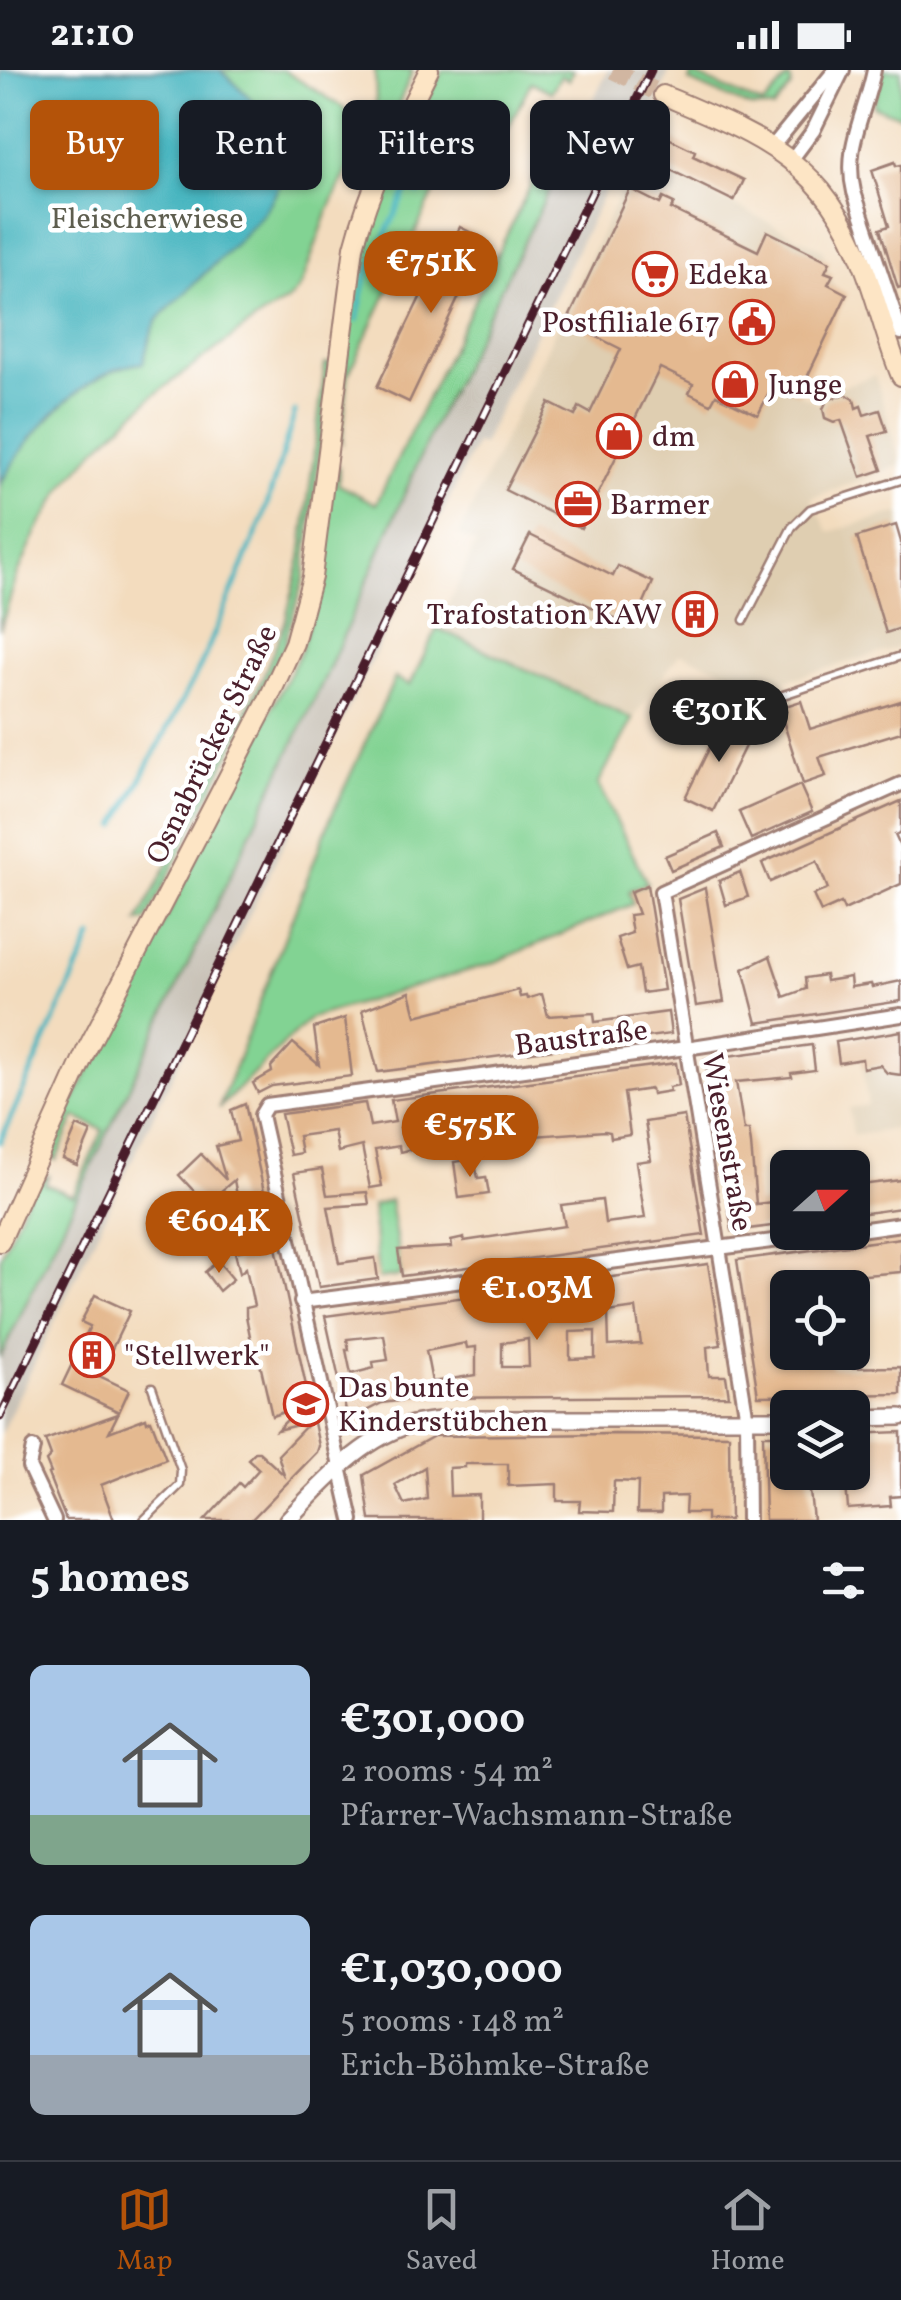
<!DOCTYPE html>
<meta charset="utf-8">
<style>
:root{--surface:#171b24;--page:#20242c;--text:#f1f3f6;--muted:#9ea1a6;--line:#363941;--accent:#b45309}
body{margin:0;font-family:Vollkorn,serif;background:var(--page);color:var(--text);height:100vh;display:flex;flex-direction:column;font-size:38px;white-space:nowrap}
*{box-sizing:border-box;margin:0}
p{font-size:32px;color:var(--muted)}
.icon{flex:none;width:55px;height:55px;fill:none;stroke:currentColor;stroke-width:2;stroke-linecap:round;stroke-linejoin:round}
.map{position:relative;height:1450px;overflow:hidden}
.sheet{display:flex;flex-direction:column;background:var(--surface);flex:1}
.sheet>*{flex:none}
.guide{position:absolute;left:30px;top:30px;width:842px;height:90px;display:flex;gap:20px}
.needle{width:65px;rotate:69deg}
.fabs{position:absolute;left:770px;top:1080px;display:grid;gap:20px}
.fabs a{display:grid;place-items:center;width:100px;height:100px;border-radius:15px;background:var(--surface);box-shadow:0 2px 8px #0004;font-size:50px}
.price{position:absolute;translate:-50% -85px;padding:0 22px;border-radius:35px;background:var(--accent);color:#fff;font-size:32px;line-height:65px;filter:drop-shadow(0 2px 5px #0008)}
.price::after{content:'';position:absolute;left:50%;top:60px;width:30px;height:22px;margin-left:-15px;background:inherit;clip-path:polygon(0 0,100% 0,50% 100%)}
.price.current{background:#222;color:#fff}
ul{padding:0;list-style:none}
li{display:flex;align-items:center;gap:30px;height:250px;padding:0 30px}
li span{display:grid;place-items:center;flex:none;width:280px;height:200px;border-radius:15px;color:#555}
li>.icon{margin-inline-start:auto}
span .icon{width:120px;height:120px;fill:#fffc;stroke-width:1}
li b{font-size:42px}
h2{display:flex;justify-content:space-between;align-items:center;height:120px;padding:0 30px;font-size:42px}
.chip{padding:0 35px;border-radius:15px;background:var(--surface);box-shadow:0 2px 8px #0004;font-size:35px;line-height:90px}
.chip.current{background:var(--accent);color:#fff}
.status{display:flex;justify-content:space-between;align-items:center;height:70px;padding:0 50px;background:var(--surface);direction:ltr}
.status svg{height:28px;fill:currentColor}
.tabs{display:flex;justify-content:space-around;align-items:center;height:140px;border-top:2px solid var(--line);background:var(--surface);font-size:28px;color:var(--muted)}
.tabs a{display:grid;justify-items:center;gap:5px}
.tabs .current{color:var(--accent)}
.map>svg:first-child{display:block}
.built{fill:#dfceb1}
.industrial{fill:#c9c3b8}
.green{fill:#82d393;stroke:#66795f;stroke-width:2.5}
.water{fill:#47b5c0;stroke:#486a76;stroke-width:2.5}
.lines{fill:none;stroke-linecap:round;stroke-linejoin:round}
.stream{stroke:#47b5c0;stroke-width:5}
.building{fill:#e4b990;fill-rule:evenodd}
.secondary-tunnel{stroke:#d1b6a1;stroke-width:18;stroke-dasharray:18 9;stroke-linecap:butt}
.service-casing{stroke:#9e7e74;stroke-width:11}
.minor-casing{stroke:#9e7e74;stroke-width:18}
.tertiary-casing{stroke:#9e7e74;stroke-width:20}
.secondary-casing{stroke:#9e7e74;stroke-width:22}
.service{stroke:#fff;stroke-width:6}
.minor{stroke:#fff;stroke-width:12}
.tertiary{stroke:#fff;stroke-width:15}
.secondary{stroke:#fde5c5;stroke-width:18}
.rail-casing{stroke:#4a1f2b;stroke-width:9}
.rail{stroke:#fff;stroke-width:5;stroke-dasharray:15;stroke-linecap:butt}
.labels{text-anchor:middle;stroke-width:9;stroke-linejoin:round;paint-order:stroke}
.park-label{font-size:30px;fill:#5e5e4f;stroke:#fff}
.poi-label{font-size:30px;fill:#4a1f2b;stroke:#fff;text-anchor:start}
.street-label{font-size:30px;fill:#4a1f2b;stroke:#fff}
</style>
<div class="status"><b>21:10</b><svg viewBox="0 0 49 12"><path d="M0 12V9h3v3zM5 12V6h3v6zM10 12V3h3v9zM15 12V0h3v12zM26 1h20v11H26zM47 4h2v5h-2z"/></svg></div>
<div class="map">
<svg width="901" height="1450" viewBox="0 0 901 1450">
<rect width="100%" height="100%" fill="#fff"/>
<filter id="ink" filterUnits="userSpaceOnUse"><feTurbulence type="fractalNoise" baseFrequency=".01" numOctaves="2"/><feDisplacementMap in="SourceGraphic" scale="20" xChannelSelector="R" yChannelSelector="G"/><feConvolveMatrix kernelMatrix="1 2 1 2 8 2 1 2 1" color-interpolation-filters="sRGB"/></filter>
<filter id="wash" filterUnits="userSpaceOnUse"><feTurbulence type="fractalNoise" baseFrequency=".0048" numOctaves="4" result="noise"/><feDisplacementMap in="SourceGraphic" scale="40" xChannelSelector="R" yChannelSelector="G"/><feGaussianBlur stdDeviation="2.25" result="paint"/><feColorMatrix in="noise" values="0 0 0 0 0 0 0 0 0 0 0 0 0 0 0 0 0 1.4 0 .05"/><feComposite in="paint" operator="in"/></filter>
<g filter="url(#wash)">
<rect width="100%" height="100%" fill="#f3dcbe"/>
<!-- built -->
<g class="built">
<polygon points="637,87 822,179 841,236 799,324 820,334 829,321 875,305 901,395 811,428 829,462 901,442 901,577 763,617 680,583 633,649 437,558 476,474 459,465"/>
<polygon points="901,958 901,1058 853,1066 849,1038 868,1035 858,965"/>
</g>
<!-- industrial -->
<polygon class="industrial" points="608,0 670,0 647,51 640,49 482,375 476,373 0,1365 0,1288 329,599 435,353"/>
<!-- green -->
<g class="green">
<polygon points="0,0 283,0 341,36 362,59 361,71 328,141 301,216 291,228 250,254 154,325 96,379 65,415 38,459 17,506 0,560"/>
<polygon points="375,0 413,0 371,99 362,96 377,59"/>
<path d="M443 0H573L569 10 561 6 551 22 531 12 481 112 448 93 348 305 342 372 338 365C346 298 350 216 370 152 386 98 415 49 443 0Z"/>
<polygon points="883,0 901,0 901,46 873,36"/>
<polygon points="692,4 763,35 788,8 791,10 791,17 773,39 750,37 689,11"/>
<polygon points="571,32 589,39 435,353 329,599 0,1288 0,1187 34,1112 48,1106 45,1114 73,1126 103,1060 75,1047 56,1090 52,1088 50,1078 301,580 316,527 332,401 339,397 338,414 376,434"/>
<polygon points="331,293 304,507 284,576 146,851 138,852 262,609 285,553 301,488 325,294"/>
<polygon points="437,558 633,649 598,714 647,813 629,821 633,834 493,893 310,948 219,1038 331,747 395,608 410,615"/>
<polygon points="390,1130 402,1206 378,1209 372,1136"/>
</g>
<!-- water -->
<path class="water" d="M0 0H220C339 101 268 138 185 223 177 232 165 240 158 250 150 261 147 280 143 293 84 298 27 366 0 415Z"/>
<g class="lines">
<!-- stream -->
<g class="stream">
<polyline points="357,250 366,206 408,118 419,123"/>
<polyline points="116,756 201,595 263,448 295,342"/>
<polyline points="0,1072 92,867"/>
</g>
</g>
<g id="blocks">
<!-- building -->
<g class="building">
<polygon points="654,61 695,81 693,86 744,110 734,131 642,86"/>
<polygon points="895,92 896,96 901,95 901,217 898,218 880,159 889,156 872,100"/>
<polygon points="630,119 660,134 663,128 674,133 671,139 758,181 767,161 830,192 825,202 833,205 828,214 847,224 799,324 774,312 758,345 716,325 711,334 689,323 693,314 660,298 581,458 505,420 549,333 575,346 579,337 590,343 621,279 567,252"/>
<polygon points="460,157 486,170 409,332 377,317 442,182 446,185"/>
<polygon points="845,324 854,329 856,338 861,336 864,345 880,340 887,361 870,366 882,400 861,407 841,350 834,352 825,348 823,339 827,330"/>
<polygon points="896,455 901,472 901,558 886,563 857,467"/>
<polygon points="530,465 613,506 618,496 653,512 633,557 513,499"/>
<polygon points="801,631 810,659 901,631 901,662 819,687 826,706 803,714 779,638"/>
<polygon points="724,648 752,662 713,741 685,728"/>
<polygon points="800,715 812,742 751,769 739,742"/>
<polygon points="901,731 901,762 895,765 901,778 901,814 844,840 841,833 821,842 813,825 828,819 817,791 770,812 762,793"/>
<polygon points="718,763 724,777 671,800 665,786"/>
<polygon points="740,802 748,827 726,835 719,811"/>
<polygon points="647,815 664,920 642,923 638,897 627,900 617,868 632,863 629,845 638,844 630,822"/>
<polygon points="705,818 724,932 696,936 678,829"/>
<polygon points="770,886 784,927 806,919 805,908 825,905 826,911 850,907 851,917 871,914 872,917 901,911 901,931 757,953 743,899"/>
<polygon points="518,920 520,927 526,926 527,929 542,924 548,946 594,943 595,952 668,942 671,964 378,1002 362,940 410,922 416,946"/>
<polygon points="345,948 352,1006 272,1016 258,1023 253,1013 272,1002 271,997 293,973 319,995 314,958"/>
<polygon points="901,961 901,1005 887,1003 880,995 863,998 862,989 839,993 836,972"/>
<polygon points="812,975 815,1000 791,1003 792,1007 736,1012 744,1060 749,1060 751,1074 756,1134 788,1130 788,1154 732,1161 705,989"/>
<polygon points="676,993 679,1015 669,1017 670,1021 652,1024 651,1019 624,1023 630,1065 611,1068 610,1062 605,1061 534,1066 528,1038 500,1041 503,1056 484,1060 481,1051 455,1055 417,1065 419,1077 400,1082 399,1076 375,1080 382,1116 370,1118 362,1076 338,1082 334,1061 298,1066 301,1083 290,1085 281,1044 365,1033 370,1056 395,1052 391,1030"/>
<polygon points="245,1034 319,1376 317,1382 251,1450 205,1450 239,1413 243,1417 259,1399 248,1389 255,1382 259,1382 284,1405 278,1385 310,1352 277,1360 301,1336 272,1346 258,1285 254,1286 246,1246 246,1238 254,1236 246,1198 240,1203 235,1182 252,1178 248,1155 243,1156 234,1110 206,1134 179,1105 201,1084 226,1110 216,1076 238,1071 231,1040"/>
<polygon points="684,1046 704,1165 402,1206 398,1180 452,1177 451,1171 464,1168 464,1171 565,1156 561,1135 602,1130 605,1153 645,1148 636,1092 651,1090 645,1052"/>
<polygon points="77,1056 91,1062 77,1095 63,1089"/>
<polygon points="474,1089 478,1108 486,1107 489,1124 459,1128 454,1092"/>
<polygon points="322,1099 327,1125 367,1122 369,1134 328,1137 339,1193 375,1188 378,1209 319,1217 294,1103"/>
<polygon points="901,1110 901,1138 852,1145 852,1116"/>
<polygon points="901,1168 901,1202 853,1206 852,1203 776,1213 783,1260 788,1259 788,1282 830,1282 831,1298 901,1297 901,1324 758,1326 737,1190"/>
<polygon points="218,1191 233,1209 219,1221 205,1202"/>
<path d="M708 1194 721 1275 707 1277 709 1306H726L729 1326 421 1328 382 1333 348 1350 325 1246ZM636 1238 641 1274 609 1276 608 1242ZM595 1261V1288L570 1289V1262ZM384 1265 388 1290 373 1292 374 1298 351 1304 346 1280H349L347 1269ZM528 1269 529 1297H502V1273ZM466 1273 467 1278 476 1277V1305L432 1312 426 1281Z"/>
<polygon points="95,1225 130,1241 99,1306 129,1320 119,1342 62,1315 90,1256 81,1252"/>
<polygon points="118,1344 109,1362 146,1348 147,1352 151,1350 166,1389 101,1415 114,1450 66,1450 48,1404 51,1403 46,1391 51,1386 45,1370"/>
<polygon points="901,1362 901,1426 890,1427 891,1436 848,1439 845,1402 852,1402 852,1364"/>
<path d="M614 1364 729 1365 730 1450H706V1443H685L686 1426 661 1427V1443H637L638 1412 614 1411 613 1442 579 1441 580 1431H557V1414L508 1416V1394H465V1397L449 1398 450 1426 479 1425V1450H370L364 1405 434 1366ZM425 1397 427 1429 404 1434 395 1415Z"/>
<polygon points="763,1365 788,1365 788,1402 808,1402 813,1450 765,1450"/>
</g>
</g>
</g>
<g filter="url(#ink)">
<use href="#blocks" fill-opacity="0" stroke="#9e7e74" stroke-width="2.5"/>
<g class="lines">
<!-- secondary-tunnel -->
<polyline class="secondary-tunnel" points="613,0 663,25"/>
<defs>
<g id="service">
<polyline points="744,550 792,457 810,439 901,410"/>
<polyline points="768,630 901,586"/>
<polyline points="144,1450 180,1415 181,1400 152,1317"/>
</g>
<g id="minor">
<path d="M874 0C866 43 843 77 854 122L901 263"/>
<polyline points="773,76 835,0"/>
<polyline points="792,89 813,61 843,0"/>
<polyline points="852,1161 901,1154"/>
<polyline points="301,1232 842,1162"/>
<polyline points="33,1378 29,1397 54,1450"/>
<polyline points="352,1450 261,1045 267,1035 686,978 901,945"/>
<polyline points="748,1450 747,1350 661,822 901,714"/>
</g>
<g id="tertiary">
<polyline points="852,1348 901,1347"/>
<path d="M287 1450C323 1414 361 1368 413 1354 425 1351 439 1350 452 1349H788"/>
</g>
<g id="secondary">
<path d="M663 25C761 67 824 90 864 197 878 233 886 270 901 306"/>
<path d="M0 1172 86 981 266 634 294 573 312 507 354 177C371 112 399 59 429 0"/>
</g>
</defs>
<!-- service casing -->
<use href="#service" class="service-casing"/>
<!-- minor casing -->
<use href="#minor" class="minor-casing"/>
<!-- tertiary casing -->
<use href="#tertiary" class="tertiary-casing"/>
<!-- secondary casing -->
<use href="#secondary" class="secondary-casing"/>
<!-- service -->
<use href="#service" class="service"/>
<!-- minor -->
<use href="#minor" class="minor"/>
<!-- tertiary -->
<use href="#tertiary" class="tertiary"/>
<!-- secondary -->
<use href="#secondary" class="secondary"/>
<defs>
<polyline id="rail" points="0,1347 651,0"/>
</defs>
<!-- rail casing -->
<use href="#rail" class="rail-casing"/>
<!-- rail -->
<use href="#rail" class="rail"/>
</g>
</g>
<!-- icons -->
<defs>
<symbol id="supermarket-ring" viewBox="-11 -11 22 22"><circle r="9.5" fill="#fff" stroke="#c8321e" stroke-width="1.5"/><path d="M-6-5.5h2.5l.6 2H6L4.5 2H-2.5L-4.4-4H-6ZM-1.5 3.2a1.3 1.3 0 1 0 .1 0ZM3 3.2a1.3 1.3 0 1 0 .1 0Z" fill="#c8321e"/></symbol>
<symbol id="civic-ring" viewBox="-11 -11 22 22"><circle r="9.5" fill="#fff" stroke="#c8321e" stroke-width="1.5"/><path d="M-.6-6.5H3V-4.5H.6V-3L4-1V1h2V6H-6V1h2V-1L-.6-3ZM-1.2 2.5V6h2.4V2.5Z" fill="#c8321e"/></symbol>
<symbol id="shop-ring" viewBox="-11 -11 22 22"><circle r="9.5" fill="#fff" stroke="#c8321e" stroke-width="1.5"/><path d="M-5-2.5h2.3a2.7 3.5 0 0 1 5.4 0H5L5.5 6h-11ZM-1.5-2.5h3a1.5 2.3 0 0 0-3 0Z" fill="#c8321e"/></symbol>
<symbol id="office-ring" viewBox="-11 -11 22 22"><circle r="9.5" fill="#fff" stroke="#c8321e" stroke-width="1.5"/><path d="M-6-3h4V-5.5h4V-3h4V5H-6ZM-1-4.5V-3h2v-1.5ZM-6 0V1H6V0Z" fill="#c8321e"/></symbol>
<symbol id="building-ring" viewBox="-11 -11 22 22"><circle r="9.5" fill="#fff" stroke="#c8321e" stroke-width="1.5"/><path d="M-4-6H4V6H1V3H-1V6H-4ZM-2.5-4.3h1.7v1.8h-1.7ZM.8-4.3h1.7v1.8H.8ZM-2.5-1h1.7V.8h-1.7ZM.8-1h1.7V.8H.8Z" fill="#c8321e"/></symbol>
<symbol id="school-ring" viewBox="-11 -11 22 22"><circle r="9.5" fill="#fff" stroke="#c8321e" stroke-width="1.5"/><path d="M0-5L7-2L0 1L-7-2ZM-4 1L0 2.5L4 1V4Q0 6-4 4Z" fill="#c8321e"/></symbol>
</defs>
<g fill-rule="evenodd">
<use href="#supermarket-ring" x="630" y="179" width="50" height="50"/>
<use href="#civic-ring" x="727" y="227" width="50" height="50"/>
<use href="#shop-ring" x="710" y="289" width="50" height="50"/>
<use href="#shop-ring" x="594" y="341" width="50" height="50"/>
<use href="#office-ring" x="553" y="409" width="50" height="50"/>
<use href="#building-ring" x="670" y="519" width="50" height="50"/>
<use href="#building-ring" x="67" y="1260" width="50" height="50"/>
<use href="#school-ring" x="281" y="1309" width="50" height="50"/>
</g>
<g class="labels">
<!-- park labels -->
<g class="park-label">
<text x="147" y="158">Fleischerwiese</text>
</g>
<!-- poi labels -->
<g class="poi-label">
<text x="688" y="214">Edeka</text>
<text x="720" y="262" text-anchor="end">Postfiliale 617</text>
<text x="768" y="324">Junge</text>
<text x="652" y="376">dm</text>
<text x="610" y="444">Barmer</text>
<text x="662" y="554" text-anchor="end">Trafostation KAW</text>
<text x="124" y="1295">"Stellwerk"</text>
<text x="338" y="1327">Das bunte<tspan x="338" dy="34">Kinderstübchen</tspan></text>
</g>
<!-- street labels -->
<g class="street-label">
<text transform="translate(211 674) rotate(-64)" y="10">Osnabrücker Straße</text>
<text transform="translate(581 967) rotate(-7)" y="10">Baustraße</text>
<text transform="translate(728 1072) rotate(80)" y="10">Wiesenstraße</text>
</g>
</g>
</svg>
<div class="fabs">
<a><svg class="needle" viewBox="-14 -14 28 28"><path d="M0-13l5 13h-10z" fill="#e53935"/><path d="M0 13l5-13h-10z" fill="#9ea1a6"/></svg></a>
<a><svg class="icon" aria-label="locate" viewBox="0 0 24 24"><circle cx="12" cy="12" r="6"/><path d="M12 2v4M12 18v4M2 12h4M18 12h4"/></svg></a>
<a><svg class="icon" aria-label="layers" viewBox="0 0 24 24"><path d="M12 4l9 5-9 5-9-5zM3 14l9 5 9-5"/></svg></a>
</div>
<b class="price" style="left:431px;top:246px">€751K</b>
<b class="price current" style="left:719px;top:695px">€301K</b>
<b class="price" style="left:470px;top:1110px">€575K</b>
<b class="price" style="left:219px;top:1206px">€604K</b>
<b class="price" style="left:537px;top:1273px">€1.03M</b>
<div class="guide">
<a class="chip current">Buy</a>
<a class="chip">Rent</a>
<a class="chip">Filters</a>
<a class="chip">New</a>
</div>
</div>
<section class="sheet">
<h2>5 homes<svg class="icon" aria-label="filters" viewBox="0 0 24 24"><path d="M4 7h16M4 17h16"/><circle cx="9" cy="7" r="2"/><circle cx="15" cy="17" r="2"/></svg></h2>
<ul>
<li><span style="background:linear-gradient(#a9c7e8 75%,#7fa58c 0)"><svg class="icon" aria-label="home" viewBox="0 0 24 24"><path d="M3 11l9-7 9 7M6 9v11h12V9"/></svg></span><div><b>€301,000</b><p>2 rooms · 54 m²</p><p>Pfarrer-Wachsmann-Straße</p></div></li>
<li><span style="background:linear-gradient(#a9c7e8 70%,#9aa5b1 0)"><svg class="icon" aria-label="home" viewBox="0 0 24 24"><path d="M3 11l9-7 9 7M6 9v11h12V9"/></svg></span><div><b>€1,030,000</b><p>5 rooms · 148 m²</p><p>Erich-Böhmke-Straße</p></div></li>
</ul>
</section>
<nav class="tabs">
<a class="current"><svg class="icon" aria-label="map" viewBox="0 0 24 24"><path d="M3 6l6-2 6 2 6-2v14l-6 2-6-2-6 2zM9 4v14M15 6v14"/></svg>Map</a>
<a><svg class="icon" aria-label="saved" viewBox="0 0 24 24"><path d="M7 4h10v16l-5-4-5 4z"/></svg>Saved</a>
<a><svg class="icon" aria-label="home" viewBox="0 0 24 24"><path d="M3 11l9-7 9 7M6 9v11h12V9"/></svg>Home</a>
</nav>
